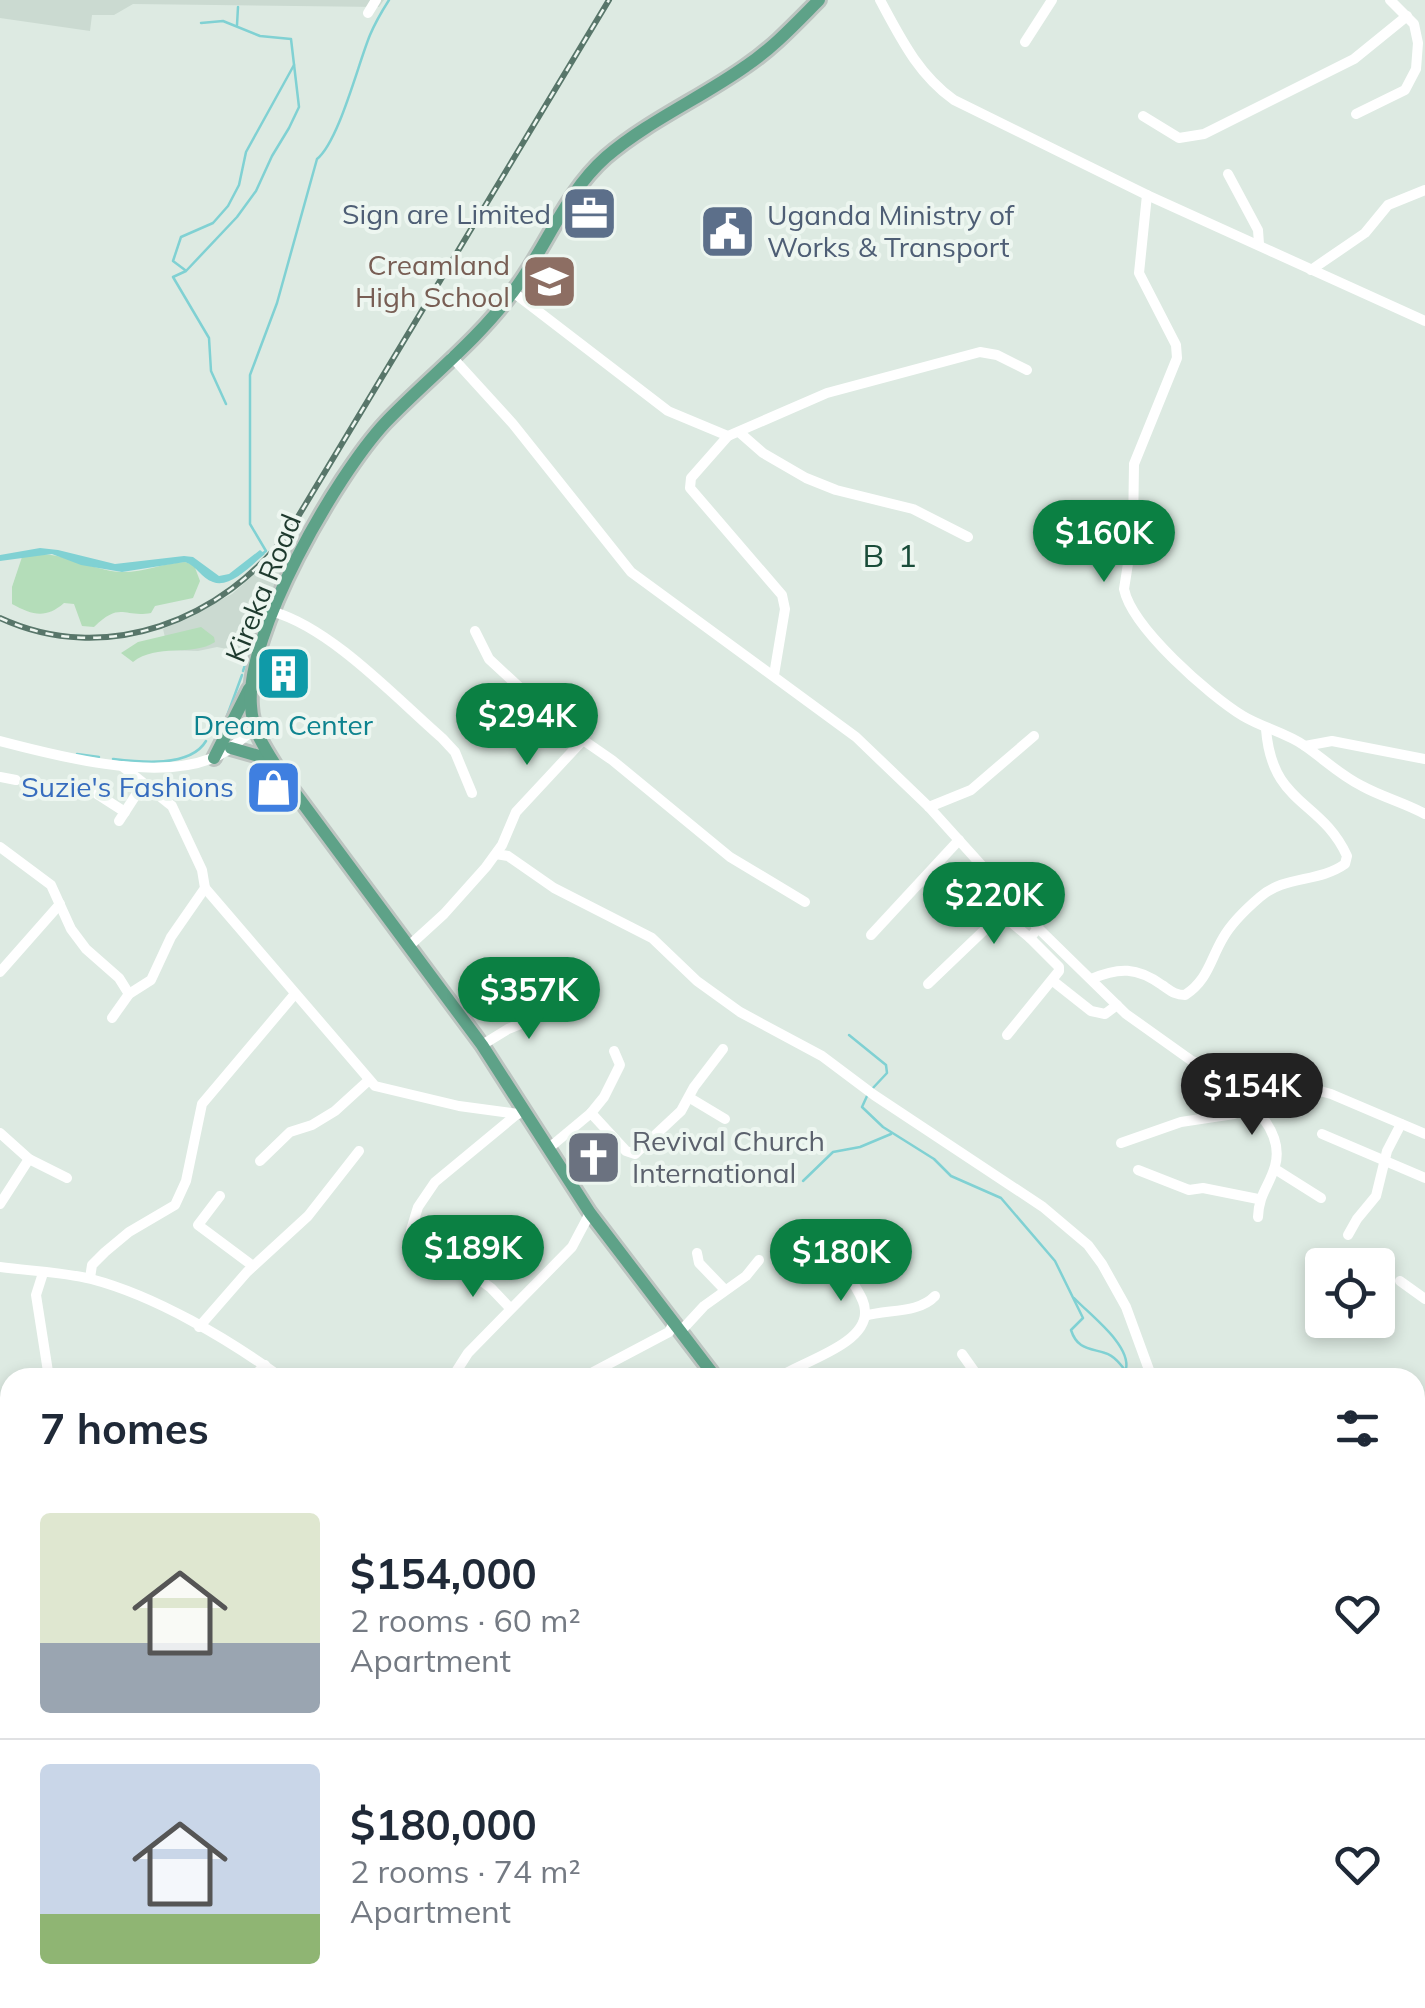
<!DOCTYPE html>
<meta charset="utf-8">
<style>
:root{--surface:#fff;--page:#f6f6f7;--text:#1f2937;--muted:#747a83;--line:#e0e1e3;--accent:#0b8043}
body{margin:0;font-family:Mulish,sans-serif;background:var(--page);color:var(--text);height:100vh;display:flex;flex-direction:column;font-size:38px;white-space:nowrap}
*{box-sizing:border-box;margin:0}
p{font-size:32px;color:var(--muted)}
.icon{flex:none;width:55px;height:55px;fill:none;stroke:currentColor;stroke-width:2;stroke-linecap:round;stroke-linejoin:round}
.map{position:relative;flex:1;overflow:hidden}
.drawer{position:absolute;left:0px;top:1368px;width:1425px;height:642px;display:flex;flex-direction:column;background:var(--surface);border-radius:30px 30px 0 0;box-shadow:0 5px 15px #0003}
.drawer>*{flex:none}
.fabs{position:absolute;left:1305px;top:1248px;display:grid;gap:20px}
.fabs a{display:grid;place-items:center;width:90px;height:90px;border-radius:10px;background:var(--surface);box-shadow:0 5px 15px #0003;font-size:50px}
.price{position:absolute;translate:-50% -85px;padding:0 22px;border-radius:35px;background:var(--accent);color:#fff;font-size:32px;line-height:65px;filter:drop-shadow(0 2px 5px #0008)}
.price::after{content:'';position:absolute;left:50%;top:60px;width:30px;height:22px;margin-left:-15px;background:inherit;clip-path:polygon(0 0,100% 0,50% 100%)}
.price.on{background:#222;color:#fff}
ul{padding:0;list-style:none}
li{display:flex;align-items:center;gap:30px;height:250px;padding:0 40px}
li+li{border-top:2px solid var(--line)}
li span{display:grid;place-items:center;flex:none;width:280px;height:200px;border-radius:10px;color:#555}
li>.icon{margin-inline-start:auto}
span .icon{width:120px;height:120px;fill:#fffc;stroke-width:1}
li b{font-size:42px}
h2{display:flex;justify-content:space-between;align-items:center;height:120px;padding:0 40px;font-size:42px}
.map>svg:first-child{display:block}
.built{fill:#cbdad1}
.green{fill:#b4ddb9}
.water{fill:#80d1d3}
.lines{fill:none;stroke-linecap:round;stroke-linejoin:round}
.stream{stroke:#80d1d3;stroke-width:2.5}
.major-casing{stroke:#bcc4c0;stroke-width:18}
.minor{stroke:#fff;stroke-width:10}
.major{stroke:#5ea288;stroke-width:12}
.rail-casing{stroke:#58766a;stroke-width:6}
.rail{stroke:#edf6f0;stroke-width:2.5;stroke-dasharray:8;stroke-linecap:butt}
.labels{text-anchor:middle;stroke-width:8;stroke-linejoin:round;paint-order:stroke}
.service-label{font-size:28px;fill:#4e5e75;stroke:#edf6f0;text-anchor:end}
.education-label{font-size:28px;fill:#785e54;stroke:#edf6f0;text-anchor:end}
.street-label{font-size:28px;fill:#1e3a2e;stroke:#edf6f0}
.culture-label{font-size:28px;fill:#0d838f;stroke:#edf6f0}
.shop-label{font-size:28px;fill:#366cbe;stroke:#edf6f0;text-anchor:end}
.worship-label{font-size:28px;fill:#5b616d;stroke:#edf6f0;text-anchor:start}
.quarter-label{font-size:32px;letter-spacing:2.5px;fill:#194c39;stroke:#edf6f0}
</style>
<div class="map">
<svg width="1425" height="2008" viewBox="0 0 1425 2008">
<rect width="100%" height="100%" fill="#ddeae2"/>
<!-- built -->
<g class="built">
<polygon points="0,0 384,0 379,7 133,4 114,15 92,15 90,31 0,18"/>
<polygon points="287,539 294,544 252,654 217,647 198,651 168,650 163,629 232,594 274,557"/>
</g>
<!-- green -->
<g class="green">
<path d="M39 554C67 554 92 570 120 572 142 573 163 563 185 562L194 565 200 581 193 598 155 606 151 613C123 618 121 601 94 627L82 626 74 604 64 603C46 619 32 615 12 604V587L22 557Z"/>
<path d="M201 627 214 637 215 642C192 657 157 643 133 662L121 653 138 642Z"/>
</g>
<!-- water -->
<path class="water" d="M40 548 58 550 115 564 184 556 193 557 219 576 229 574 260 550 265 554C252 564 230 589 213 582 201 578 197 566 185 562L122 572 81 565 52 554 0 561V555Z"/>
<g class="lines">
<!-- stream -->
<g class="stream">
<polyline points="201,23 223,21 260,36 291,39 299,107 289,128 272,156 256,191 237,217 186,271 173,277 209,338 211,371 226,404"/>
<polyline points="237,25 238,7"/>
<polyline points="185,270 173,261 181,237 213,223 228,206 239,185 246,152 294,65"/>
<path d="M262 554 266 551 250 524V375L277 303 317 159C339 141 358 64 370 35 375 23 382 11 389 0"/>
<polyline points="248,654 251,646"/>
<polyline points="243,671 247,659"/>
<polyline points="227,716 242,675"/>
<polyline points="216,734 223,723"/>
<polyline points="77,754 99,757"/>
<path d="M113 759C139 762 190 768 206 741"/>
<polyline points="849,1035 886,1065 887,1073 872,1089"/>
<path d="M867 1096 862 1107 883 1127 934 1159 951 1176 1001 1198 1055 1261 1083 1318 1071 1330C1077 1349 1089 1348 1105 1353 1116 1356 1124 1369 1131 1378"/>
<polyline points="803,1181 833,1152 860,1147 891,1134"/>
<path d="M1074 1298C1090 1315 1131 1345 1126 1369"/>
<polyline points="1415,1572 1425,1586"/>
<polyline points="1415,1620 1425,1623"/>
<polyline points="1415,1723 1425,1721"/>
<polyline points="1415,1792 1425,1789"/>
<polyline points="1419,1855 1425,1847"/>
</g>
<defs>
<g id="major">
<polyline points="231,748 259,756 272,766"/>
<polyline points="214,758 249,689"/>
<path d="M716 1378 590 1213 482 1045 281 774C268 753 252 732 251 706 245 633 336 476 385 423 427 379 476 342 512 293 546 249 564 194 606 157 648 121 701 98 746 66 773 48 796 23 819 0"/>
<polyline points="744,2008 745,2000"/>
</g>
</defs>
<!-- major casing -->
<use href="#major" class="major-casing"/>
<!-- minor -->
<g class="minor">
<path d="M880 0C901 39 918 74 954 100L1147 195 1425 321"/>
<polyline points="368,13 376,0"/>
<polyline points="1025,42 1052,0"/>
<polyline points="1356,114 1405,90 1416,69 1418,43 1414,24 1390,0"/>
<polyline points="1143,116 1179,138 1204,134 1354,59 1407,16"/>
<polyline points="1228,174 1258,230 1259,244"/>
<path d="M1147 195 1139 273 1176 345 1177 358 1134 464 1133 532 1124 589C1132 628 1209 695 1243 716 1263 728 1287 733 1305 746 1325 760 1340 775 1362 786 1382 797 1405 803 1425 814"/>
<polyline points="1311,270 1365,233 1388,205 1425,190"/>
<polyline points="513,292 668,411 728,436"/>
<polyline points="452,357 513,424 631,572 856,737 929,807 1038,928 1126,1014 1192,1061 1208,1066 1229,1066 1331,1094 1425,1134"/>
<polyline points="739,432 763,453 806,478 836,490 913,509 968,537"/>
<path d="M274 612C332 629 396 698 442 738L455 752 472 793"/>
<polyline points="475,631 489,659 557,722 612,760 730,857 805,902"/>
<polyline points="774,675 785,609 782,595 690,488 691,478 728,436 827,393 980,352 997,355 1027,370"/>
<path d="M0 741C57 756 153 781 210 759 228 753 240 739 255 729"/>
<polyline points="1305,746 1332,741 1425,759"/>
<polyline points="0,777 16,780"/>
<polyline points="97,794 125,812"/>
<polyline points="929,807 971,790 1034,736"/>
<polyline points="119,821 143,784"/>
<polyline points="0,847 51,885 71,929 86,949 119,978 129,994"/>
<polyline points="496,854 508,856 554,888 652,938 697,981 740,1012 822,1056 874,1095 1043,1207 1088,1245 1102,1264 1126,1307 1152,1378"/>
<polyline points="205,888 375,1086 459,1106 518,1114"/>
<polyline points="871,935 959,840"/>
<polyline points="410,945 444,914 486,867 502,845 516,812 583,740"/>
<polyline points="0,972 60,904"/>
<path d="M1091 979C1119 967 1137 967 1162 985 1171 991 1175 995 1185 995 1208 980 1210 960 1223 938 1232 922 1246 909 1260 897 1285 875 1318 883 1345 864L1347 856C1321 799 1272 806 1266 729"/>
<polyline points="1053,981 1091,1011 1105,1014 1117,1005"/>
<polyline points="928,984 999,916 1005,917 1030,938 1038,928"/>
<polyline points="112,1018 129,994 151,980 171,937 205,888 202,870 172,806 122,766"/>
<polyline points="1007,1035 1059,971 1059,967 1030,938"/>
<polyline points="482,1045 508,1029 563,1007"/>
<path d="M1208 1066C1235 1091 1287 1124 1275 1166 1269 1187 1259 1193 1258 1217"/>
<polyline points="690,1098 725,1119"/>
<polyline points="591,1113 604,1097 620,1065 614,1051"/>
<polyline points="0,1133 29,1159 67,1178"/>
<polyline points="1322,1134 1425,1178"/>
<polyline points="1121,1143 1181,1122 1234,1114 1246,1102"/>
<polyline points="549,1148 591,1113 626,1151 635,1154 681,1111 694,1087 723,1049"/>
<polyline points="260,1161 290,1132 312,1125 335,1111 369,1080"/>
<polyline points="1275,1169 1321,1198"/>
<polyline points="1138,1170 1189,1190 1203,1188 1258,1199"/>
<polyline points="220,1196 198,1225 253,1266"/>
<polyline points="0,1204 29,1159"/>
<polyline points="411,1230 418,1207 435,1182 516,1115"/>
<polyline points="1348,1235 1357,1219 1376,1196 1387,1151 1401,1124"/>
<polyline points="697,1253 699,1263 724,1289"/>
<polyline points="460,1265 491,1288 510,1308"/>
<path d="M0 1267C30 1271 63 1272 91 1279 156 1296 228 1339 282 1378"/>
<polyline points="43,1273 36,1295 49,1378"/>
<polyline points="90,1278 92,1265 105,1252 129,1232 175,1205 186,1181 202,1104 294,995"/>
<polyline points="1400,1281 1425,1299"/>
<path d="M865 1316C887 1309 918 1314 935 1296"/>
<polyline points="199,1327 247,1272 308,1216 359,1151"/>
<polyline points="680,1332 704,1306 746,1276 759,1260"/>
<polyline points="962,1354 979,1378"/>
<polyline points="252,1378 265,1365"/>
<polyline points="452,1378 468,1353 572,1247 590,1213"/>
<polyline points="582,1378 669,1332 674,1323"/>
<path d="M778 1378C800 1362 867 1345 865 1311 865 1298 853 1286 849 1274L883 1230"/>
<polyline points="0,1418 10,1413"/>
<polyline points="0,1525 10,1543"/>
<polyline points="1415,1628 1425,1633"/>
<polyline points="0,1748 3,1754 0,1771"/>
<polyline points="0,1810 10,1885"/>
<polyline points="1415,1936 1425,1932"/>
<polyline points="19,2000 21,2008"/>
<polyline points="134,2000 136,2008"/>
<polyline points="574,2000 579,2008"/>
<polyline points="922,2000 922,2008"/>
<polyline points="1315,2000 1323,2008"/>
<polyline points="420,2008 422,2000"/>
<polyline points="1134,2008 1136,2003"/>
<polyline points="1351,2008 1357,2000"/>
</g>
<!-- major -->
<use href="#major" class="major"/>
<defs>
<path id="rail" d="M0 618C106 667 224 620 290 530L609 0"/>
</defs>
<!-- rail casing -->
<use href="#rail" class="rail-casing"/>
<!-- rail -->
<use href="#rail" class="rail"/>
</g>
<!-- icons -->
<defs>
<symbol id="office-square" viewBox="-11 -11 22 22"><rect x="-9" y="-9" width="18" height="18" rx="4" fill="#5c6f8a" stroke="#edf6f0"/><path d="M-6-3h4V-5.5h4V-3h4V5H-6ZM-1-4.5V-3h2v-1.5ZM-6 0V1H6V0Z" fill="#fff"/></symbol>
<symbol id="civic-square" viewBox="-11 -11 22 22"><rect x="-9" y="-9" width="18" height="18" rx="4" fill="#5c6f8a" stroke="#edf6f0"/><path d="M-.6-6.5H3V-4.5H.6V-3L4-1V1h2V6H-6V1h2V-1L-.6-3ZM-1.2 2.5V6h2.4V2.5Z" fill="#fff"/></symbol>
<symbol id="school-square" viewBox="-11 -11 22 22"><rect x="-9" y="-9" width="18" height="18" rx="4" fill="#8d6e63" stroke="#edf6f0"/><path d="M0-5L7-2L0 1L-7-2ZM-4 1L0 2.5L4 1V4Q0 6-4 4Z" fill="#fff"/></symbol>
<symbol id="building-square" viewBox="-11 -11 22 22"><rect x="-9" y="-9" width="18" height="18" rx="4" fill="#0f9aa8" stroke="#edf6f0"/><path d="M-4-6H4V6H1V3H-1V6H-4ZM-2.5-4.3h1.7v1.8h-1.7ZM.8-4.3h1.7v1.8H.8ZM-2.5-1h1.7V.8h-1.7ZM.8-1h1.7V.8H.8Z" fill="#fff"/></symbol>
<symbol id="shop-square" viewBox="-11 -11 22 22"><rect x="-9" y="-9" width="18" height="18" rx="4" fill="#3f7fe0" stroke="#edf6f0"/><path d="M-5-2.5h2.3a2.7 3.5 0 0 1 5.4 0H5L5.5 6h-11ZM-1.5-2.5h3a1.5 2.3 0 0 0-3 0Z" fill="#fff"/></symbol>
<symbol id="church-square" viewBox="-11 -11 22 22"><rect x="-9" y="-9" width="18" height="18" rx="4" fill="#6b7280" stroke="#edf6f0"/><path d="M-1.2-6h2.4v3.5h3.3v2.4h-3.3V6h-2.4V-.1h-3.3v-2.4h3.3Z" fill="#fff"/></symbol>
</defs>
<g fill-rule="evenodd">
<use href="#office-square" x="558" y="182" width="63" height="63"/>
<use href="#civic-square" x="696" y="200" width="63" height="63"/>
<use href="#school-square" x="518" y="250" width="63" height="63"/>
<use href="#building-square" x="252" y="642" width="63" height="63"/>
<use href="#shop-square" x="242" y="756" width="63" height="63"/>
<use href="#church-square" x="562" y="1126" width="63" height="63"/>
</g>
<g class="labels">
<!-- service labels -->
<g class="service-label">
<text x="551" y="224">Sign are Limited</text>
<text x="767" y="225" text-anchor="start">Uganda Ministry of<tspan x="767" dy="32">Works &amp; Transport</tspan></text>
</g>
<!-- education labels -->
<g class="education-label">
<text x="510" y="275">Creamland<tspan x="510" dy="32">High School</tspan></text>
</g>
<!-- street labels -->
<g class="street-label">
<text transform="translate(263 588) rotate(-68)" y="10">Kireka Road</text>
</g>
<!-- culture labels -->
<g class="culture-label">
<text x="283" y="735">Dream Center</text>
</g>
<!-- shop labels -->
<g class="shop-label">
<text x="234" y="797">Suzie's Fashions</text>
</g>
<!-- worship labels -->
<g class="worship-label">
<text x="632" y="1151">Revival Church<tspan x="632" dy="32">International</tspan></text>
</g>
<!-- quarter labels -->
<g class="quarter-label">
<text x="891" y="567">B 1</text>
</g>
</g>
</svg>
<div class="fabs">
<a><svg class="icon" aria-label="locate" viewBox="0 0 24 24"><circle cx="12" cy="12" r="6"/><path d="M12 2v4M12 18v4M2 12h4M18 12h4"/></svg></a>
</div>
<b class="price" style="left:1104px;top:585px">$160K</b>
<b class="price" style="left:527px;top:768px">$294K</b>
<b class="price" style="left:994px;top:947px">$220K</b>
<b class="price" style="left:529px;top:1042px">$357K</b>
<b class="price on" style="left:1252px;top:1138px">$154K</b>
<b class="price" style="left:473px;top:1300px">$189K</b>
<b class="price" style="left:841px;top:1304px">$180K</b>
<section class="drawer">
<h2>7 homes<svg class="icon" aria-label="filters" viewBox="0 0 24 24"><path d="M4 7h16M4 17h16"/><circle cx="9" cy="7" r="2"/><circle cx="15" cy="17" r="2"/></svg></h2>
<ul>
<li><span style="background:linear-gradient(#dfe7d0 65%,#9aa5b1 0)"><svg class="icon" aria-label="home" viewBox="0 0 24 24"><path d="M3 11l9-7 9 7M6 9v11h12V9"/></svg></span><div><b>$154,000</b><p>2 rooms · 60 m²</p><p>Apartment</p></div><svg class="icon" aria-label="heart" viewBox="0 0 24 24"><path d="M12 20l-8-8c-3-5 5-10 8-4 3-6 11-1 8 4z"/></svg></li>
<li><span style="background:linear-gradient(#c9d6e8 75%,#8fb573 0)"><svg class="icon" aria-label="home" viewBox="0 0 24 24"><path d="M3 11l9-7 9 7M6 9v11h12V9"/></svg></span><div><b>$180,000</b><p>2 rooms · 74 m²</p><p>Apartment</p></div><svg class="icon" aria-label="heart" viewBox="0 0 24 24"><path d="M12 20l-8-8c-3-5 5-10 8-4 3-6 11-1 8 4z"/></svg></li>
</ul>
</section>
</div>
